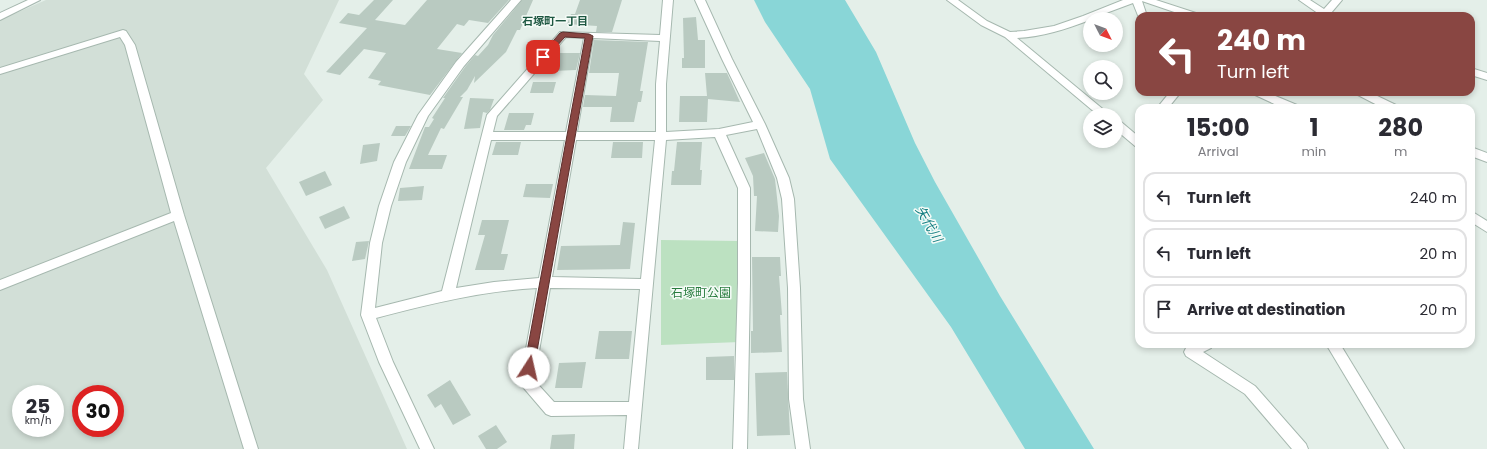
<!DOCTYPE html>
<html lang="en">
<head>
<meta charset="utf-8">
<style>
  body { margin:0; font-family:Poppins,"Noto Sans JP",sans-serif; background:#f2f2f3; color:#2b2b33; height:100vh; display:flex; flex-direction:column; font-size:15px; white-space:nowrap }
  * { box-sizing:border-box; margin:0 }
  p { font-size:13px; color:#7c7c81 }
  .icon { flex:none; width:22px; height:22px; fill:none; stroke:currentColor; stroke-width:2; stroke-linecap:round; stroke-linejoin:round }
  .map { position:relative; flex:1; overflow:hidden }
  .details { position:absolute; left:1135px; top:104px; width:340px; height:244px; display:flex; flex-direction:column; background:#fff; border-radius:12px; box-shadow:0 2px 6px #0003 }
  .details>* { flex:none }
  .guide { position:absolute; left:1135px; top:12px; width:340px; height:84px; border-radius:12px; box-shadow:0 2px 6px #0003; background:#894642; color:#fff; overflow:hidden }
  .needle { width:26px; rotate:132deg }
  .controls { position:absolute; left:1083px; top:12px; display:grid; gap:8px }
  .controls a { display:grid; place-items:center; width:40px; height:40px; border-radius:50%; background:#fff; box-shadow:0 2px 6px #0003; font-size:20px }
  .speed { position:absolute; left:12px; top:385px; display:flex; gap:8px; font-size:20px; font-weight:700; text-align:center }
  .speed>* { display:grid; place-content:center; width:52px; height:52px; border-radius:50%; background:#fff; box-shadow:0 2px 6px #0003; line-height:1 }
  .speed small { font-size:10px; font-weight:400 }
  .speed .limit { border:6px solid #d22; background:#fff; color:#111 }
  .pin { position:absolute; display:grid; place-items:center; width:34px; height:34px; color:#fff; margin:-17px; border-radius:8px; box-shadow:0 2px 6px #0006 }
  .me { position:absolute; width:44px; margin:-22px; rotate:10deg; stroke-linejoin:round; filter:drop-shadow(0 0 3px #0008) }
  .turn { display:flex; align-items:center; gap:14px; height:84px; padding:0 16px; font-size:18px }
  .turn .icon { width:52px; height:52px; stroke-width:2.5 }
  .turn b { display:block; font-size:28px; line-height:34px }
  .eta { display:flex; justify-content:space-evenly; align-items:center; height:68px; text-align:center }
  .eta b { font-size:24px; font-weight:700; line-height:28px }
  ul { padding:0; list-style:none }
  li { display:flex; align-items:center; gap:12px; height:50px; margin:0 8px 6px; padding:0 8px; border:2px solid #e1e1e2; border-radius:12px }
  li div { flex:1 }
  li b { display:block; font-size:15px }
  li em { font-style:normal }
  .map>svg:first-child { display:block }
  .built { fill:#d2dfd7; fill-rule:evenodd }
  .green { fill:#bce1c1 }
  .water { fill:#89d6d7 }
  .building { fill:#b9cac1 }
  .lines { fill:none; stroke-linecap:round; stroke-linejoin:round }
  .minor-casing { stroke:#a6b8af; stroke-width:2 }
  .minor { fill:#fff; fill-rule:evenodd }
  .route { fill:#894642; stroke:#592e2b }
  .labels { text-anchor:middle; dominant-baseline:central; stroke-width:3; stroke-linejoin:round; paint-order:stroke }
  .far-neighbourhood-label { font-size:11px; font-weight:bold; fill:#1c5640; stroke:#f5fbf7 }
  .park-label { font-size:12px; fill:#287c3e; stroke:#f5fbf7 }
  .water-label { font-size:13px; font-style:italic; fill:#168083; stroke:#f5fbf7 }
</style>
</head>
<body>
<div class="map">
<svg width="1487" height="449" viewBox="0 0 1487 449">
  <rect width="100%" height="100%" fill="#e4efe9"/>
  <!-- built -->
  <path class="built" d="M46,0H339L304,74L323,100L266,168L327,270L407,449H0V20ZM21,394H55V428H21ZM81,394H115V428H81Z"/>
  <!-- green -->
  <path class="green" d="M661,240L740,241V342L661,345Z"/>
  <!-- water -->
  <path class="water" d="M754,0H845L876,52L915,143L935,182L1000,296L1094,449H1025L951,327L830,159L810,89L765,22Z"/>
  <!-- building -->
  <g class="building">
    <path d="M374,0H393L375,20L405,25L427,0H509L488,23L469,20L464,26L457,24L437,49L462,53L430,95L378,85L381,81L368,78L386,53L364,49L340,75L326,72L367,28L339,23L348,13L359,15Z"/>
    <path d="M522,0H533L520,30H517L506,52L474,83L475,76L467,90L460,97H463L444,129L441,128L428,155H447L442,169H409L425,127H429L434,119L432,118L445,98H443L465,67L475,55L478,56L488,45L493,35Z"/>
    <path d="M580,0H622L612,32H596L597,26L567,24L571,14H575Z"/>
    <path d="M696,17L698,40H705V68H682V58H684L683,18Z"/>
    <path d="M594,40L648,42L640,91H643L641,102H638L634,122H610L612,107H583L585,95L616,96L619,73H589Z"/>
    <path d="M557,53H580L576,70L553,71Z"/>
    <path d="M705,73H727L740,102L708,99L707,122H679L680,96H707Z"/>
    <path d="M533,82H556L553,93H530Z"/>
    <path d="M470,98L494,99L490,110L487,113L483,112L480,128L464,129Z"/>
    <path d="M509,113H534L531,125H526L524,130H504Z"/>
    <path d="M396,126H411L405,136H391Z"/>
    <path d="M496,142H521L518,155H492Z"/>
    <path d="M613,142H643L642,158H611Z"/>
    <path d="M677,142H702L700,170H702L701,185H671L672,171H674Z"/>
    <path d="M380,143L377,161L360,164L363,145Z"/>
    <path d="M764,153L775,179L779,216L778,232L755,231L757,196H754L753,176L745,158Z"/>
    <path d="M325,171L332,185L306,196L299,182Z"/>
    <path d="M526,184H553L550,198L523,197Z"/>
    <path d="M424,186L422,200L398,201L400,188Z"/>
    <path d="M344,206L350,218L325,229L319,217Z"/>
    <path d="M482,220H509L501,254H508L504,270H475L485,235H478Z"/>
    <path d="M623,222L635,223L630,269L557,270L561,246L620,245Z"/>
    <path d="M369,241L365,259L352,261L356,242Z"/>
    <path d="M752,257H780L781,276H779L782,315H780L782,352L751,353V331H753Z"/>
    <path d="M599,331H632L629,359H595Z"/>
    <path d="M734,356V380H706V357Z"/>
    <path d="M586,362L582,388H555L559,363Z"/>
    <path d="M787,372L790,435L757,436L755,373Z"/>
    <path d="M450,380L471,415L453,425L441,404L435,408L427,395Z"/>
    <path d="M496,425L507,442L497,449H486L478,436Z"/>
    <path d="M575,434L574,449H550L552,435Z"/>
  </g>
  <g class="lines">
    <!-- minor casing -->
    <g class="minor-casing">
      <g id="minor">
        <path d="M28,0H40L0,20V13Z"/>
        <path d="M511,0H521L464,66L428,116L406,162L391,206L382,243L375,308L442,291L487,115L560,32L660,35L663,0H673L666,84V132L719,129L753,122L722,59L695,0H705L732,59L765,124L789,178L794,199L800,288L803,399L810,449H796L789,399L788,288L782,199L777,178L757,129L726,135L750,188V283L747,449H733L738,283V188L715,137L666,140L638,449H624L627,415L551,416L546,414L522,386L520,382L537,288C482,291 429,304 376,318L393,362L434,449H420L379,362L361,315L370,243L379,206L394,162L418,115L456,62ZM566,37L584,38L566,132H493L497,116ZM593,38L660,41L656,84V132H577ZM491,140H565L539,278L494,282L456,288ZM576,140H655L641,279L552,277ZM550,288L640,289L629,402H554L534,380Z"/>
        <path d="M947,0H958L987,21L1010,32L1024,31L1054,26L1083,16L1123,0H1156L1199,14L1201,16H1186L1142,1L1147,16H1139V18L1133,3L1090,19V20C1066,29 1042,37 1017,38L1110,115H1098L1005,37L981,25Z"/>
        <path d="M1299,0H1310L1324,9L1332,0H1342L1331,13L1334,16H1318L1319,14Z"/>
        <path d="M123,30L126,31L135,45L184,215L258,449H244L174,221L0,290V280L171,213L125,45L120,37L0,74V68Z"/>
        <path d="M1471,68L1487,73V80L1471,75Z"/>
        <path d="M1170,92H1181L1168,108H1157Z"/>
        <path d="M1252,92H1266L1297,105L1298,108H1283L1253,94Z"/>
        <path d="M1355,92H1369L1396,105L1397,108H1383L1356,94Z"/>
        <path d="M1116,120L1120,121L1139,137V147L1135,146L1116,130Z"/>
        <path d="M1471,147L1487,153V162L1471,156Z"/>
        <path d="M1471,211L1487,221V232L1471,222Z"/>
        <path d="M1193,344H1213L1211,348L1203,352L1255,386L1306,444L1308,449H1292L1245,394L1186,356L1184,352L1186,348Z"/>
        <path d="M1326,344H1340L1404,449H1389Z"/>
      </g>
    </g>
    <!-- minor -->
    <use href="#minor" class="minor"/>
  </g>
  <!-- route -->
  <path class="route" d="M563,32L589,34L593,36L534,368L533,371L529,373L526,371L524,368L585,38L565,37L545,59H540V56L560,33Z"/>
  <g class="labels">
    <!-- far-neighbourhood labels -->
    <g class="far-neighbourhood-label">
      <text x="555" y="21">石塚町一丁目</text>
    </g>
    <!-- park labels -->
    <g class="park-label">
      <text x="701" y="292">石塚町公園</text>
    </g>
    <!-- water labels -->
    <g class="water-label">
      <text transform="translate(929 224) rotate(60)">矢代川</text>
    </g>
  </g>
</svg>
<div class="controls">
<a><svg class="needle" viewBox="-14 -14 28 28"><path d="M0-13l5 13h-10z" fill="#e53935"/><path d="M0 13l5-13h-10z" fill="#7c7c81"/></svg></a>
<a><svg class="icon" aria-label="search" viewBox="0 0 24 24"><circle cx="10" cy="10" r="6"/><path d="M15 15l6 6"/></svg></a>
<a><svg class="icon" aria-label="layers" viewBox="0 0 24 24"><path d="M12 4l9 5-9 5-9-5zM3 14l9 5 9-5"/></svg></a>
</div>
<div class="speed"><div>25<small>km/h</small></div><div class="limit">30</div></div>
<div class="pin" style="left:543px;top:57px;background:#d93025"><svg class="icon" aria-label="arrive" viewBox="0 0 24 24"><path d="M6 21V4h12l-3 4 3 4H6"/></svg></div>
<svg class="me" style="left:529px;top:368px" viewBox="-20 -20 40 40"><circle r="19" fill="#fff"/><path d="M0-13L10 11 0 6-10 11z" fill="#894642"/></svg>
<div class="guide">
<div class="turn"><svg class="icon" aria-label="left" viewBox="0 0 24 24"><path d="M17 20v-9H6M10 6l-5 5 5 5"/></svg><div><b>240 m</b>Turn left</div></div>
</div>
<section class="details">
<div class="eta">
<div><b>15:00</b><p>Arrival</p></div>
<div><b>1</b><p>min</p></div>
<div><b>280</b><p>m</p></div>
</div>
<ul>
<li><svg class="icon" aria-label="left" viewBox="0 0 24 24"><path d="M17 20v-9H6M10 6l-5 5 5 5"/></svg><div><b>Turn left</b></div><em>240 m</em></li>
<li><svg class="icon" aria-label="left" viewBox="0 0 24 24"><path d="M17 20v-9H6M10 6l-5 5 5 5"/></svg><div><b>Turn left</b></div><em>20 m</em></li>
<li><svg class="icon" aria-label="arrive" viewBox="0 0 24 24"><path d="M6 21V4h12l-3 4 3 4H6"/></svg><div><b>Arrive at destination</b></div><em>20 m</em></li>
</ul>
</section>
</div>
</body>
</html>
